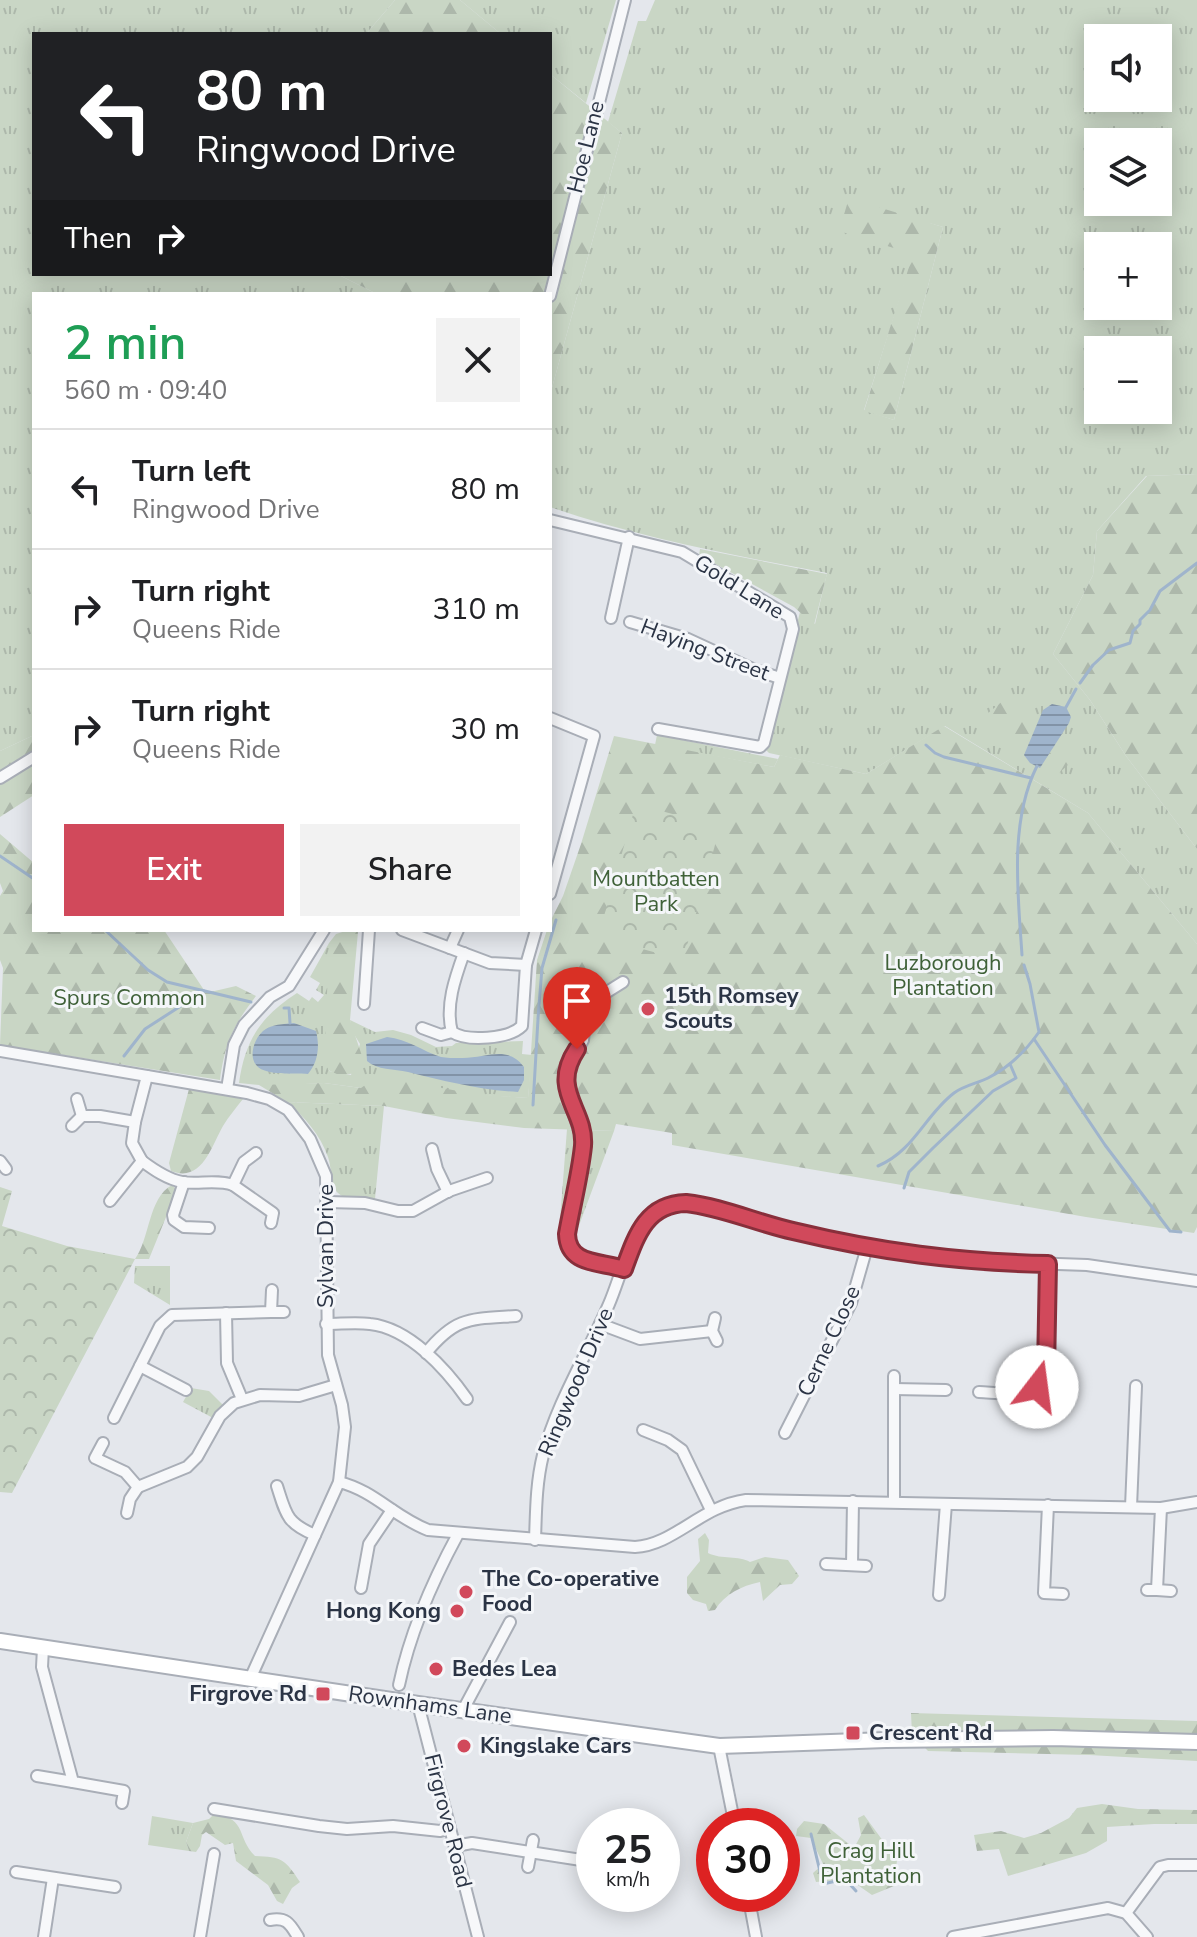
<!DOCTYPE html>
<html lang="en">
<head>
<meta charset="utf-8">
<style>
  body { margin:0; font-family:"Nunito Sans",sans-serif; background:#f2f2f2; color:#202124; height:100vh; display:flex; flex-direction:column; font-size:30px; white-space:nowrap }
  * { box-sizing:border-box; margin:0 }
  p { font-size:26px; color:#757577 }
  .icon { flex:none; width:44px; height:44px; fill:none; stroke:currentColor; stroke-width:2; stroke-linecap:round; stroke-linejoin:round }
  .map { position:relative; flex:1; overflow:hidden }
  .side { position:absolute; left:32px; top:292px; width:520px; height:640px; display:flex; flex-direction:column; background:#fff; border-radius:0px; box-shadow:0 4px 20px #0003 }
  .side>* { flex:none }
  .top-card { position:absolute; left:32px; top:32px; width:520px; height:244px; border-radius:0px; box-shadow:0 4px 20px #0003; background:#202124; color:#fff; overflow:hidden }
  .fabs { position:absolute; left:1084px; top:24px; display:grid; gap:16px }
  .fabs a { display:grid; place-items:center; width:88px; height:88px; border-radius:0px; background:#fff; box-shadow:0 4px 20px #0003; font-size:40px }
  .speed { position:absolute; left:576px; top:1808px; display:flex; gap:16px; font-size:40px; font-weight:700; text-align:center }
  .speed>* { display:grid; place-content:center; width:104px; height:104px; border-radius:50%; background:#fff; box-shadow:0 4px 20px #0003; line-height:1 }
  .speed small { font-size:20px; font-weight:400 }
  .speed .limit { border:12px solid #d22; background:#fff; color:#111 }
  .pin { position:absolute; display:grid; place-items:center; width:68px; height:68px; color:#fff; margin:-82px -34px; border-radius:50% 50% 50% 0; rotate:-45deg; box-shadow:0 0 8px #0007 }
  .pin .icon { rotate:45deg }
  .me { position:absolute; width:88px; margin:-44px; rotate:15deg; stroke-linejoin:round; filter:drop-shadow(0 0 6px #0008) }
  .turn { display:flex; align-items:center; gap:28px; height:168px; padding:0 32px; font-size:36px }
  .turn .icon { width:104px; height:104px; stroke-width:2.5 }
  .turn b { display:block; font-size:56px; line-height:68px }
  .then { display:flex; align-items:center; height:76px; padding:0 32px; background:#0003; gap:16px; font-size:30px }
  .round { display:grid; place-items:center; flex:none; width:84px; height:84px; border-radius:0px; background:#f2f2f2 }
  .head { display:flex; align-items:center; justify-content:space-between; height:136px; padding:0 32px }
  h1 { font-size:48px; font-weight:600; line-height:60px; color:#1e9e55 }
  .action { display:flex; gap:16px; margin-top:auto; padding:16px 32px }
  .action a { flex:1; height:92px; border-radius:0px; background:#d1495b; color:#fff; font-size:32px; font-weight:600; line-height:92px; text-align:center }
  .action a+a { background:#f2f2f2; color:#202124 }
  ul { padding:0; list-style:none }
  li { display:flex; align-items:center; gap:24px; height:120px; padding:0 32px; border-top:2px solid #e0e0e0 }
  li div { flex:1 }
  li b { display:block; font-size:30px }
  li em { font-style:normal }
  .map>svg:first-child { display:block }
  .grass { fill:url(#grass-tufts); fill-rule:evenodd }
  .forest { fill:url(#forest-firs) }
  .park { fill:url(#park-crowns) }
  .water { fill:url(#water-rules) }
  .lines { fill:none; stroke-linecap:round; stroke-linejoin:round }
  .stream { stroke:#9fb4cc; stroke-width:3 }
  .street-casing { stroke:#a9aeb7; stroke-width:14 }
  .secondary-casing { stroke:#a9aeb7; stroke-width:18 }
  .street { stroke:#f7f8fa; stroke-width:10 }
  .secondary { stroke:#fff; stroke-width:14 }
  .route-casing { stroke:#882f3b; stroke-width:20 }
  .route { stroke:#d1495b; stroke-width:14 }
  .poi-dot { fill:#d1495b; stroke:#f4f6f9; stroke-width:3 }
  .labels { text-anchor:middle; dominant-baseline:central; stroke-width:6; stroke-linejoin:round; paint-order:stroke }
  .street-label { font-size:22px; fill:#2b3445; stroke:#f4f6f9 }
  .park-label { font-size:22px; fill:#3f6138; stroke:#f4f6f9 }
  .poi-label { font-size:22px; font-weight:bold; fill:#2b3445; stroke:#f4f6f9; text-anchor:start }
</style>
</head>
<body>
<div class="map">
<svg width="1197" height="1937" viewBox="0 0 1197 1937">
  <defs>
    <pattern id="grass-tufts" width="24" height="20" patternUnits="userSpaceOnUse" patternTransform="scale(2)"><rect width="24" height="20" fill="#c9d6c5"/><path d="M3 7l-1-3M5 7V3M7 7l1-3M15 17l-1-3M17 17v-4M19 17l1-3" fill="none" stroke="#adb8ab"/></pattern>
    <pattern id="forest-firs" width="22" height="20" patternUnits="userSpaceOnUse" patternTransform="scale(2)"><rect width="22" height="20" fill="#c9d6c5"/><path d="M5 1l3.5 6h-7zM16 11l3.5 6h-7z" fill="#adb8ab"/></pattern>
    <pattern id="park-crowns" width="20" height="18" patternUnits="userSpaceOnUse" patternTransform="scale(2)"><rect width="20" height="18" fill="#c9d6c5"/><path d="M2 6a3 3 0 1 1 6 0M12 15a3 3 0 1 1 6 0" fill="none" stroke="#adb8ab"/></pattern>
    <pattern id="water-rules" width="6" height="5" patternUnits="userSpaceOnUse" patternTransform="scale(2)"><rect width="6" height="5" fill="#9fb4cc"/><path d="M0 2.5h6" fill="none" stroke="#8293a7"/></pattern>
  </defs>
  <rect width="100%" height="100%" fill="#e4e7ec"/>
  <!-- grass -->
  <g class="grass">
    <path d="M0,0H395L366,34H34V274H337L377,294H34V735L0,751Z"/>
    <path d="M460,0H616L586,103L550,74V34H501Z"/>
    <path d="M655,0H1197V474L1146,476L1097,531L1093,575L1053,654L1090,700L1126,756L1197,849V944L1088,813L945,726L866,774L769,753L765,749L800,612L815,624L827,573C733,555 640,538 550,507V395L622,133L608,122L638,21H646ZM1098,38H1158V98H1098ZM1098,142H1158V202H1098ZM929,223L943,227L894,420L864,410L914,254ZM1098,246H1158V306H1098ZM1098,350H1158V410H1098Z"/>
    <path d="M657,735L778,759L774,767L655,745Z"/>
    <path d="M329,943V1071L351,1075L360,1044L352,1031L350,1020L375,1032L393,1030L411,1035L436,1047L452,1046L456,1043L523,1041L522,1054L532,1055L528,1098L361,1088L324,1083L269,1086L239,1083C245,1040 261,1016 297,993L309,1001L312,997L318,1002L324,995L316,990L320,983L310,977Z"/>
    <path d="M287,1102L384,1106L375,1199C364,1199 347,1202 338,1193C330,1185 332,1168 328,1157C320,1134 305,1118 287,1102Z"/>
    <path d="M567,1129L577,1130V1147L564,1230L559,1233Z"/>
    <path d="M585,1130L614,1131L574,1239C574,1200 591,1171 585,1130Z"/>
    <path d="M135,1266H170V1305L134,1283Z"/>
    <path d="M191,1388L209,1391L223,1405L213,1418L183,1402Z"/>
    <path d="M152,1816L193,1823L186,1842L189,1851L148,1845Z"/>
  </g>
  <!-- forest -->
  <g class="forest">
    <path d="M395,0H460L501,34H366Z"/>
    <path d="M550,74L622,133L550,395V294H377L337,274H550Z"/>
    <path d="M849,198L943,227L894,420L864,411L913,254L839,231Z"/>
    <path d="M1197,474V849L1126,756L1090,700L1053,654L1093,575L1097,531L1147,476Z"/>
    <path d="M700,549L827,574L814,625L794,607L699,555Z"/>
    <path d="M1005,699L1070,763L1056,776L987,714Z"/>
    <path d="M944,726L1088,813L1197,944V1227L1194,1233L1086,1217L672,1145V1133L616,1124L614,1131L524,1128L446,1118L384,1106L287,1102L259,1085L324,1083L361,1088L378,1076L474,1094L528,1098L537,960L547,930H550V922L563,896L581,844L614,736L774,767L780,755L866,774Z"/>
    <path d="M34,735V795L0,817V751Z"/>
    <path d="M0,834L34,863V930H164L206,993L236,986L256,996C233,1026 225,1043 220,1080L0,1045L3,968L0,960V896L3,891L0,883Z"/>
    <path d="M349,930L358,932L350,1020L363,1059L360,1073L339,1075L328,1070L325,1046L329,943L336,934Z"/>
    <path d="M189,1089L243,1099C236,1108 229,1116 223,1126C211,1147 202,1183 171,1171L169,1163Z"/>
    <path d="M172,1185L177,1190L149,1259H135C150,1239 148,1198 172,1185Z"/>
    <path d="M705,1533L709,1540L708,1553C722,1560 739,1555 750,1562L765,1557L788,1560L799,1576L792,1584L780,1585L763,1601L760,1582C741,1586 725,1594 715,1610L708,1611L706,1604L693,1600L687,1593V1577L700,1561L698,1539Z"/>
    <path d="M911,1713L1197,1721V1761L1089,1755L928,1751L912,1734Z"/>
    <path d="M1102,1804L1138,1809L1197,1810V1824H1154L1107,1827V1841L1086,1853L1008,1876L999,1849L977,1851L974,1835L1001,1831L1024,1838L1041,1833L1069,1818L1077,1808Z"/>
    <path d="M215,1813C248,1820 236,1837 255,1856C282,1857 285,1859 300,1882L292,1888L283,1904L277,1901L268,1885L236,1861L233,1843L225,1845L206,1832L202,1835L200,1846L196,1852L189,1851L186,1842L193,1823L209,1819Z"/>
    <path d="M864,1815L897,1860L894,1886L872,1895L849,1879L816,1882L813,1873L823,1864L811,1838L796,1836L797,1829L804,1821L824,1824L854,1848L861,1835L858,1818Z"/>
  </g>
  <!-- park -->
  <g class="park">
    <path d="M636,804L720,827L683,960L598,937Z"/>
    <path d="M0,1187L12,1191L2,1226L67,1246L135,1259L12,1493L0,1492Z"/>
  </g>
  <!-- water -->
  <g class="water">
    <path d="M1052,704L1066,707L1071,717L1069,723L1040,768L1030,763L1024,755L1043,710Z"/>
    <path d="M294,1023L316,1031C320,1047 318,1062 308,1074C295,1073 266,1076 257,1066C248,1057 254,1039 263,1031C271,1024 284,1024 294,1023Z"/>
    <path d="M387,1037C408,1039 422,1051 441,1057C446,1058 454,1058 460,1058C486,1059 507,1044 524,1067V1080L518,1092C479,1090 445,1081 408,1072C394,1069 377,1070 367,1061L366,1044Z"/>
  </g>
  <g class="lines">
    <!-- stream -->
    <g class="stream">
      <path d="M1080,683L1093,665L1109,650L1130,643L1133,631L1140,624V620L1150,610L1160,591L1197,563"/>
      <path d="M1065,709L1076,689"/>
      <path d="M926,745L935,753L944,757L1031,778"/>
      <path d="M0,856L34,879"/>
      <path d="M105,930L148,970L167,982L251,1002"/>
      <path d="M1022,955C1018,894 1009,822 1037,766"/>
      <path d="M284,1008H289L290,1023"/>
      <path d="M538,1018L542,968L556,920"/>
      <path d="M1034,1039L1105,1145L1170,1231L1181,1232"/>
      <path d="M124,1056L145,1029L204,991"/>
      <path d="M533,1105L538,1019"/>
      <path d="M878,1166C914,1151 925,1115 954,1093C963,1086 978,1083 988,1078C1010,1067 1025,1052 1039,1032L1030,984L1024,965"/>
      <path d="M904,1188L909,1172L933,1148L993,1091L1016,1078L1010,1064"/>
      <path d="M811,1834L823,1884L845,1879L856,1891"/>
    </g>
    <!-- street casing -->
    <g class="street-casing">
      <g id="street">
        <path d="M550,296L625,0"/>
        <path d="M550,520L682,552L790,617L793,629L764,743L760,747L658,729"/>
        <path d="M611,618L629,537"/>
        <path d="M630,622L688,639L755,670L780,678"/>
        <path d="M550,718L594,736L550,894"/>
        <path d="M0,778L34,757"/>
        <path d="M402,930L490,963L526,965"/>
        <path d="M450,948L458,930"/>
        <path d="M464,953C455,978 445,1006 452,1032C467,1042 509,1039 522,1026L526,965L536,930"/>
        <path d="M623,982L591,1002L587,1009L583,1040L568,1067L569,1100L583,1142L567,1242C575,1266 603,1262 624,1269"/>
        <path d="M364,1004L369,930"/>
        <path d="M422,1028L441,1035L452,1032"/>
        <path d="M0,1051L247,1093L269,1099L288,1110L310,1139L326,1176L328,1355L342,1405L345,1427L339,1482L250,1679"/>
        <path d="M227,1089L234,1045L244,1025L270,997L289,986L324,930"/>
        <path d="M77,1099L82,1116"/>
        <path d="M72,1126L82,1116H100L135,1122L147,1076"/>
        <path d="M432,1149L437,1169L448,1192"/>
        <path d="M0,1161L6,1169"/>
        <path d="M142,1161C154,1170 167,1179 182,1182C198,1185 216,1179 233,1185L273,1213L271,1223"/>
        <path d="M184,1182L173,1215L174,1220L184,1227L209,1228"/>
        <path d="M233,1185L244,1162L256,1153"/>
        <path d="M110,1201L142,1161L132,1143L135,1122"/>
        <path d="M328,1202L365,1203L398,1211H413L449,1191L487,1178"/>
        <path d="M271,1312H284"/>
        <path d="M226,1313L227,1363L242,1399"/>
        <path d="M715,1318L712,1331L717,1341"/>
        <path d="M326,1324C341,1324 356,1322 370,1324C409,1328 446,1369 467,1399"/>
        <path d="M600,1324L640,1339L712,1331"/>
        <path d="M426,1353C456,1316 471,1319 516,1316"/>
        <path d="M140,1366L186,1390"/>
        <path d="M894,1376V1502"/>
        <path d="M894,1389L946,1390"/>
        <path d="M979,1392C1004,1393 1038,1401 1046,1370L1048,1264"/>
        <path d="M114,1418L160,1326L172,1315L271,1312L272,1290"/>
        <path d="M643,1430L668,1440L682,1450L711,1510"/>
        <path d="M785,1433L851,1303L867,1247"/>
        <path d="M103,1443L95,1458L125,1472L138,1487L187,1467L197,1457L220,1416L234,1403L260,1395L299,1396L336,1385"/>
        <path d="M339,1482C375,1491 394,1517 428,1530L635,1547C674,1545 701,1506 746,1500L1161,1508L1197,1502"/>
        <path d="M277,1486C286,1514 286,1523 315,1535"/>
        <path d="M1048,1505L1044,1593L1063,1594"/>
        <path d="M1131,1507L1136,1386"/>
        <path d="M127,1513L130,1499L138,1487"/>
        <path d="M535,1540C536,1512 536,1483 543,1455C557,1402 588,1353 609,1304C620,1279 630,1234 651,1216C666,1202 683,1201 702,1205L794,1232L908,1254L969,1261L1087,1265L1197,1281"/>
        <path d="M826,1564L866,1566"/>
        <path d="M852,1565L853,1501"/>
        <path d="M361,1588L369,1544L392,1510"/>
        <path d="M1147,1590H1157L1161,1508"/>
        <path d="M1157,1590L1171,1591"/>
        <path d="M939,1595L946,1504"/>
        <path d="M43,1648L42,1667L73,1782L124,1791L122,1803"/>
        <path d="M399,1685C410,1632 432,1582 458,1534"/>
        <path d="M418,1704L478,1937"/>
        <path d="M463,1710L510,1622"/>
        <path d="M719,1746L735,1826"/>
        <path d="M37,1776L73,1782"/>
        <path d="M214,1809L319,1826L347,1829L393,1826L440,1831L450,1828"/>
        <path d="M455,1846L472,1843L594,1862"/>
        <path d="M528,1867L533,1840"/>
        <path d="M16,1872L115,1887"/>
        <path d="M748,1894L756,1937"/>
        <path d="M1126,1913L1160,1867L1168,1865H1197"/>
        <path d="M270,1920C287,1917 290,1924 298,1937"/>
        <path d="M44,1937L53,1878"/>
        <path d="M200,1937L214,1854"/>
        <path d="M953,1937L1108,1908L1126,1913L1147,1937"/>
      </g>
    </g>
    <!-- secondary casing -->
    <g class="secondary-casing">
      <path id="secondary" d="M0,1641L418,1704L719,1746L886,1740L1053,1738L1197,1742"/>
    </g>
    <!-- street -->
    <use href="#street" class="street"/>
    <!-- secondary -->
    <use href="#secondary" class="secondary"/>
  </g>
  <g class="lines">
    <!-- route casing -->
    <g class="route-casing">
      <path id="route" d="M577,1049C549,1091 586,1109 583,1146C580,1175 572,1205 567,1234C568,1266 601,1261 624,1269C636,1236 646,1204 686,1203C722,1207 757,1223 793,1231C880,1252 958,1262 1048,1264L1046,1370L1037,1387"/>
    </g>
    <!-- route -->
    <use href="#route" class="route"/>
  </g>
  <!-- markers -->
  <g class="poi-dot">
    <circle cx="648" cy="1009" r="8"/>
    <circle cx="466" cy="1592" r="8"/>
    <circle cx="457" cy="1611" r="8"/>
    <circle cx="436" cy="1669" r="8"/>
    <rect x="315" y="1686" width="16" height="16" rx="4"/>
    <rect x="845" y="1725" width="16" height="16" rx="4"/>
    <circle cx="464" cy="1746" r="8"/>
  </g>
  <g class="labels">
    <!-- street labels -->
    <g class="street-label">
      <text transform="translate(586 147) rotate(-76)">Hoe Lane</text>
      <text transform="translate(739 587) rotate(32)">Gold Lane</text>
      <text transform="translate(705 650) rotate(21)">Haying Street</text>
      <text transform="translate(326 1246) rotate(-90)">Sylvan Drive</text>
      <text transform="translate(829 1341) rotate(-65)">Cerne Close</text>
      <text transform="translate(576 1382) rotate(-67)">Ringwood Drive</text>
      <text transform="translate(430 1705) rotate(8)">Rownhams Lane</text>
      <text transform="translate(448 1821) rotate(76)">Firgrove Road</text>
    </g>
    <!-- park labels -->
    <g class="park-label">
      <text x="656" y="879">Mountbatten<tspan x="656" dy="25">Park</tspan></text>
      <text x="943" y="963">Luzborough<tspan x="943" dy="25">Plantation</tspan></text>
      <text x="129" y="998">Spurs Common</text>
      <text x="871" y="1851">Crag Hill<tspan x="871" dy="25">Plantation</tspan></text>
    </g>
    <!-- poi labels -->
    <g class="poi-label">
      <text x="664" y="996">15th Romsey<tspan x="664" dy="25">Scouts</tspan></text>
      <text x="482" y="1579">The Co-operative<tspan x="482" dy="25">Food</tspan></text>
      <text x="441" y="1611" text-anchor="end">Hong Kong</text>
      <text x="452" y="1669">Bedes Lea</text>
      <text x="307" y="1694" text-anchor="end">Firgrove Rd</text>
      <text x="869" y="1733">Crescent Rd</text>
      <text x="480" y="1746">Kingslake Cars</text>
    </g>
  </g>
</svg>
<div class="fabs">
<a><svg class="icon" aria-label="sound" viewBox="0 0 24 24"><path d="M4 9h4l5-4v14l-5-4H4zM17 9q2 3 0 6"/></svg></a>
<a><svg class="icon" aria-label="layers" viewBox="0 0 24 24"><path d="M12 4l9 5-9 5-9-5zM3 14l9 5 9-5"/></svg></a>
<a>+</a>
<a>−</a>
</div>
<div class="speed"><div>25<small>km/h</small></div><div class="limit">30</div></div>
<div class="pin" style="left:577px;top:1049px;background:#d93025"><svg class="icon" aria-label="arrive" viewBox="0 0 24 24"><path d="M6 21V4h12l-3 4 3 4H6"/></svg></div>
<svg class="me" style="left:1037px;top:1387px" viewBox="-20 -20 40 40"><circle r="19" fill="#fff"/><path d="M0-13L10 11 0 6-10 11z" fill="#d1495b"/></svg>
<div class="top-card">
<div class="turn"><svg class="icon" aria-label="left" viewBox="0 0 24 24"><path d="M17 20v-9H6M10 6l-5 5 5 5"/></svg><div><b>80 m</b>Ringwood Drive</div></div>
<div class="then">Then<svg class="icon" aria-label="right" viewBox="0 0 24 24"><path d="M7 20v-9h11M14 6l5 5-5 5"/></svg></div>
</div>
<section class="side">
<div class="head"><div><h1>2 min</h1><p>560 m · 09:40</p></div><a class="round"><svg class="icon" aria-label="close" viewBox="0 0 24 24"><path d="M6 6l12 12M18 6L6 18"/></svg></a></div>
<ul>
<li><svg class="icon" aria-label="left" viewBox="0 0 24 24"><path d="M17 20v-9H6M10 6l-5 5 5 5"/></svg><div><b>Turn left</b><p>Ringwood Drive</p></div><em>80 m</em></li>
<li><svg class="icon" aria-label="right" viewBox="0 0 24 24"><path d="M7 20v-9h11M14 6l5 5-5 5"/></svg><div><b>Turn right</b><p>Queens Ride</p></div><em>310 m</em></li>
<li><svg class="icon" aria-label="right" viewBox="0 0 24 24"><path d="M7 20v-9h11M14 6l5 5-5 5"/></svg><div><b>Turn right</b><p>Queens Ride</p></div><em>30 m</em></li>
</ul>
<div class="action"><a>Exit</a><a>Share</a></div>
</section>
</div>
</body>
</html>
